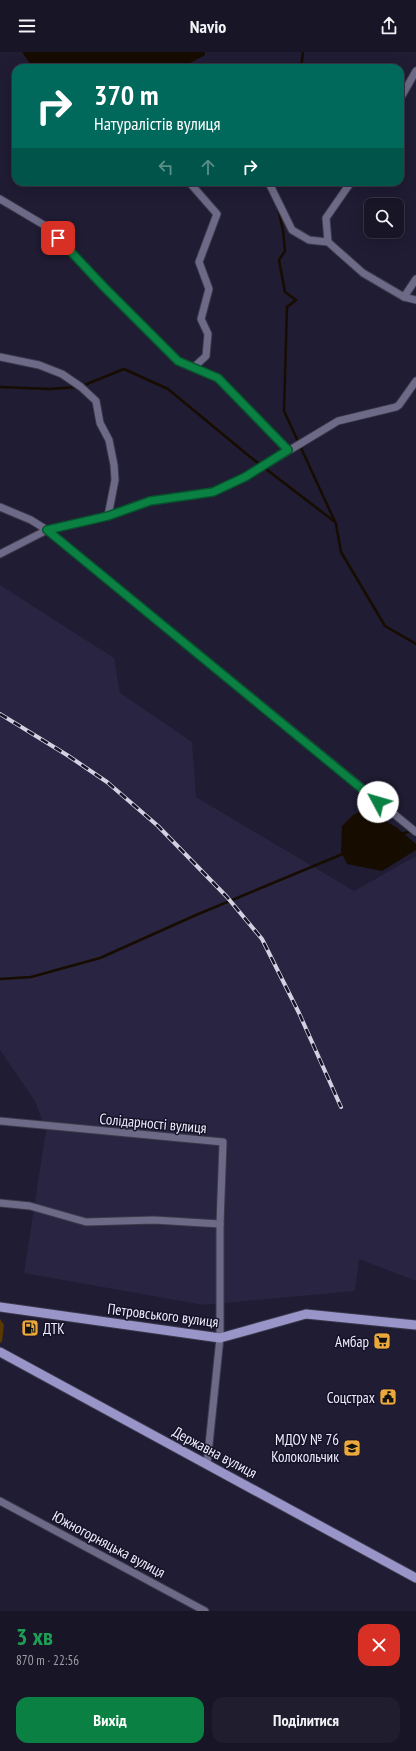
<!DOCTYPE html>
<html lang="uk">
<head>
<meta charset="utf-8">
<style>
  body { margin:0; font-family:"PT Sans Narrow",sans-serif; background:#201e2e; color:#f1f3f6; height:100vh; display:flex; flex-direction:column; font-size:15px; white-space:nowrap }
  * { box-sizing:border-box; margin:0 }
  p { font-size:13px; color:#9e9fa7 }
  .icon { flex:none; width:22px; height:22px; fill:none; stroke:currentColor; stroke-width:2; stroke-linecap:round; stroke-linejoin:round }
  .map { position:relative; height:1559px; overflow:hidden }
  .panel { display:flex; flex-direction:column; background:#171526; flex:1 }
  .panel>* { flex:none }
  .banner { position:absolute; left:12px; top:12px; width:392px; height:122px; border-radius:12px; box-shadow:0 4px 16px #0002,0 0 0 1px #363443; background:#00695c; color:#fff; overflow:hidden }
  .fabs { position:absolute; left:364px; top:146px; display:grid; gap:8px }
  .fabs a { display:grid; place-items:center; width:40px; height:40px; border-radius:8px; background:#171526; box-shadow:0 4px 16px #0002,0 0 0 1px #363443; font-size:20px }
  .pin { position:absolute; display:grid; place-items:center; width:34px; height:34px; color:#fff; margin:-17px; border-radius:8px; box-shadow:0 2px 6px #0006 }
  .me { position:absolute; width:44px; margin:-22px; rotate:309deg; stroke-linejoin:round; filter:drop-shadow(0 0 3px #0008) }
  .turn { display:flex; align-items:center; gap:14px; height:84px; padding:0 16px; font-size:18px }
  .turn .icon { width:52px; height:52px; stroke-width:2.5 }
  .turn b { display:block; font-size:28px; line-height:34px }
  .lanes { display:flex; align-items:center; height:38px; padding:0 16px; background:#0003; justify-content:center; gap:20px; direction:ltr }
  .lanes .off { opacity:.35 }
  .round { display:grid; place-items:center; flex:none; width:42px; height:42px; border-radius:12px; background:#201e2e }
  .headline { display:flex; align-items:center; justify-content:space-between; height:68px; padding:0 16px }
  h1 { font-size:24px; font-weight:700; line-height:30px; color:#1e9e55 }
  .button { display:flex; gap:8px; margin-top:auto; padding:8px 16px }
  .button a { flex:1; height:46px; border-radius:12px; background:#0b8043; color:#fff; font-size:16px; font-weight:700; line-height:46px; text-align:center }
  .button a+a { background:#201e2e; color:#f1f3f6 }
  header { display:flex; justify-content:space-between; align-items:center; height:52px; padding:0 16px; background:#171526; font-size:18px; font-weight:700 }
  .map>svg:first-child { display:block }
  .built { fill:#282441 }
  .green { fill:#593900 }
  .water { fill:#170c00 }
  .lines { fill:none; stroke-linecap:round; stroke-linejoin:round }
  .stream { stroke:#170c00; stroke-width:2.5 }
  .minor-casing { stroke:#3b394c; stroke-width:9 }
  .major-casing { stroke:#3b394c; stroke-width:11 }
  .minor { stroke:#6c6a86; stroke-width:7 }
  .major { stroke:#9a95c9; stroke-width:9 }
  .rail-casing { stroke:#d2d1e2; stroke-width:4 }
  .rail { stroke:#161329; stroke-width:2.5; stroke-dasharray:8; stroke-linecap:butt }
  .route-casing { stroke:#07532c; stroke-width:10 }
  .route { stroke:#0b8043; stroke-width:7 }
  .labels { text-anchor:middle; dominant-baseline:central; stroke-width:3; stroke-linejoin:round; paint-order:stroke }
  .street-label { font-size:15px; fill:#eeedfd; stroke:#161329 }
  .poi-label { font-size:15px; fill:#eeedfd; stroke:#161329; text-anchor:end }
</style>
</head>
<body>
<header><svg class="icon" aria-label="menu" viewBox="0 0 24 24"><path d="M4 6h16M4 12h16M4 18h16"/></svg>Navio<svg class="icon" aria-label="share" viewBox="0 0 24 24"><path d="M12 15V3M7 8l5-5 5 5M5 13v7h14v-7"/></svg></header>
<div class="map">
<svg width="416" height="1559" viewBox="0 0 416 1559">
  <rect width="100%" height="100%" fill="#1f1c33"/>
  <!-- built -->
  <path class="built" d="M0,533L114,606L120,641L192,690L196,745L354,839L416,804V1229L359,1207L355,1239L203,1253L24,1221L46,1078L35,1049L0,998Z"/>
  <!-- green -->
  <path class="green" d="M0,1267L4,1273L2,1290L0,1291Z"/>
  <!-- water -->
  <g class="water">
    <path d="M22,0H205V3L190,11L188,16H33Z"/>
    <path d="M365,757L396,775L416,792V798L382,819L347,812L341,800L342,774L353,763Z"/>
  </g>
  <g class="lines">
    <!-- stream -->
    <g class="stream">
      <path d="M301,16L303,0"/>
      <path d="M278,156L283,178L285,199L279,208L285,240L296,248L287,255L284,359L336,472L341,500L385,574L416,592"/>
      <path d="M82,334L124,317L168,337L249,404L335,470"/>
      <path d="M0,335L50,337L77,335"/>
      <path d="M401,782L412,779"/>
      <path d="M0,927L31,925L100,906L196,863L345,801"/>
    </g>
    <!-- minor casing -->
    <g class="minor-casing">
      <g id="minor">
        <path d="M400,47L416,19"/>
        <path d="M189,130L217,162L199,210L209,237L201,267L208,282L206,304L194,315"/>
        <path d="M269,131L292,178L309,188L328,190L363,221L404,245L416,248"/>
        <path d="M0,147L49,176L104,235L178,309L218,326L288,398"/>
        <path d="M328,190L326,166L351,130"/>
        <path d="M404,245L416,227"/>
        <path d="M0,305L39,313L62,322L81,335L96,349L100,371L109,388L114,413L115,428L108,464"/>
        <path d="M0,455L31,468L47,478L416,780"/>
        <path d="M0,502L47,478L108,464L150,449L213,440L245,425L338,369L396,355L399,353L416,329"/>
        <path d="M0,1069L223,1090L220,1172V1286L207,1412"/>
        <path d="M0,1151L30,1154L86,1170L154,1168L220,1172"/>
        <path d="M0,1449L205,1559"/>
      </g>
    </g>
    <!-- major casing -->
    <g class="major-casing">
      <g id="major">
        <path d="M0,1255L220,1286L306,1262L416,1273"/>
        <path d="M0,1300L416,1526"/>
      </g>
    </g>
    <!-- minor -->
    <use href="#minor" class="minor"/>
    <!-- major -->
    <use href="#major" class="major"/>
    <!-- rail casing -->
    <g class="rail-casing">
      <path id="rail" d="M0,662L67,703L107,730L158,774L227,845L262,887L299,961L341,1055"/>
    </g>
    <!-- rail -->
    <use href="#rail" class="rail"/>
  </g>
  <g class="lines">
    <!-- route casing -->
    <g class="route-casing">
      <path id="route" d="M58,186L104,235L178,309L218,326L288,398L245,425L213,440L150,449L108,464L47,478L378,750"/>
    </g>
    <!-- route -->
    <use href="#route" class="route"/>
  </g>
  <!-- icons -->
  <defs>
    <g id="fuel-square" transform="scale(0.9)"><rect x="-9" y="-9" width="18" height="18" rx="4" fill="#eca93b" stroke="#161329"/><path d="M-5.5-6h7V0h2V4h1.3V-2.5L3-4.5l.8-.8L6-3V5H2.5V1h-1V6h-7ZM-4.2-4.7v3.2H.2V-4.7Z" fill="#111"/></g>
    <g id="supermarket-square" transform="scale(0.9)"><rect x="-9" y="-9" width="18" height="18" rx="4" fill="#eca93b" stroke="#161329"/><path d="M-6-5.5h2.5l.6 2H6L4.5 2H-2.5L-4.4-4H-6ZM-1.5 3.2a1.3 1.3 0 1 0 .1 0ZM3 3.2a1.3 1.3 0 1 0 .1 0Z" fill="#111"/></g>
    <g id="civic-square" transform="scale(0.9)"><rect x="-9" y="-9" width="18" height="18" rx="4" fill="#eca93b" stroke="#161329"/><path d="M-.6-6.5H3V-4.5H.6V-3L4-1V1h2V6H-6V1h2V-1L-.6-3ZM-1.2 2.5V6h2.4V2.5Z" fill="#111"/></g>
    <g id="school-square" transform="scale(0.9)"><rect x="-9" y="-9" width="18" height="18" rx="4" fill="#eca93b" stroke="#161329"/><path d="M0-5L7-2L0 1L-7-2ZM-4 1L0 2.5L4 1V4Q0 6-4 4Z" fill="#111"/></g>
  </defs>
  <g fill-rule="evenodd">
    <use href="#fuel-square" x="30" y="1276"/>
    <use href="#supermarket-square" x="382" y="1289"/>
    <use href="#civic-square" x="388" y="1345"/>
    <use href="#school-square" x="352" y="1396"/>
  </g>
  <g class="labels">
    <!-- street labels -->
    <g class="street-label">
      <text transform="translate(153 1071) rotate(5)">Солідарності вулиця</text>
      <text transform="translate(163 1263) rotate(7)">Петровського вулиця</text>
      <text transform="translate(215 1400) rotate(28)">Державна вулиця</text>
      <text transform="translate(109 1492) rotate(28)">Южногорняцька вулиця</text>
    </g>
    <!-- poi labels -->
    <g class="poi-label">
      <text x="43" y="1276" text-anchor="start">ДТК</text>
      <text x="369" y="1289">Амбар</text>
      <text x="375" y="1345">Соцстрах</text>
      <text x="339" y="1387">МДОУ № 76<tspan x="339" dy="17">Колокольчик</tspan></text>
    </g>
  </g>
</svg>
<div class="fabs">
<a><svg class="icon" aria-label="search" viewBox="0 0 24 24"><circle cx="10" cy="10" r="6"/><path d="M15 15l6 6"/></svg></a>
</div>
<div class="pin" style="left:58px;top:186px;background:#d93025"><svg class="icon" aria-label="arrive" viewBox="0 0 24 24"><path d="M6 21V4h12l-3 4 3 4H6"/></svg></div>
<svg class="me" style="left:378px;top:750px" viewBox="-20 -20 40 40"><circle r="19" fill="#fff"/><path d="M0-13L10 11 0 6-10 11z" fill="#0b8043"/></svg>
<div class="banner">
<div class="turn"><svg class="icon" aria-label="right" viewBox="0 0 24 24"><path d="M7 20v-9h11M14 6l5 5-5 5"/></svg><div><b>370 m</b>Натуралістів вулиця</div></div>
<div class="lanes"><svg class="icon off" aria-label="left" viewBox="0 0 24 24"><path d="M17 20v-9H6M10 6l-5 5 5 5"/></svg><svg class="icon off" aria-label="ahead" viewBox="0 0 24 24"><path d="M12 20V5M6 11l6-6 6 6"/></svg><svg class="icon" aria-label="right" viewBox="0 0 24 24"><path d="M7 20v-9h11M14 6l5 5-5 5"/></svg></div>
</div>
</div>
<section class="panel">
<div class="headline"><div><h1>3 хв</h1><p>870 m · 22:56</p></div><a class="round" style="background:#d93025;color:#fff"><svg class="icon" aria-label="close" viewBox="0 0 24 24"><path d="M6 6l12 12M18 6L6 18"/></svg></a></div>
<div class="button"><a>Вихід</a><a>Поділитися</a></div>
</section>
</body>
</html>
